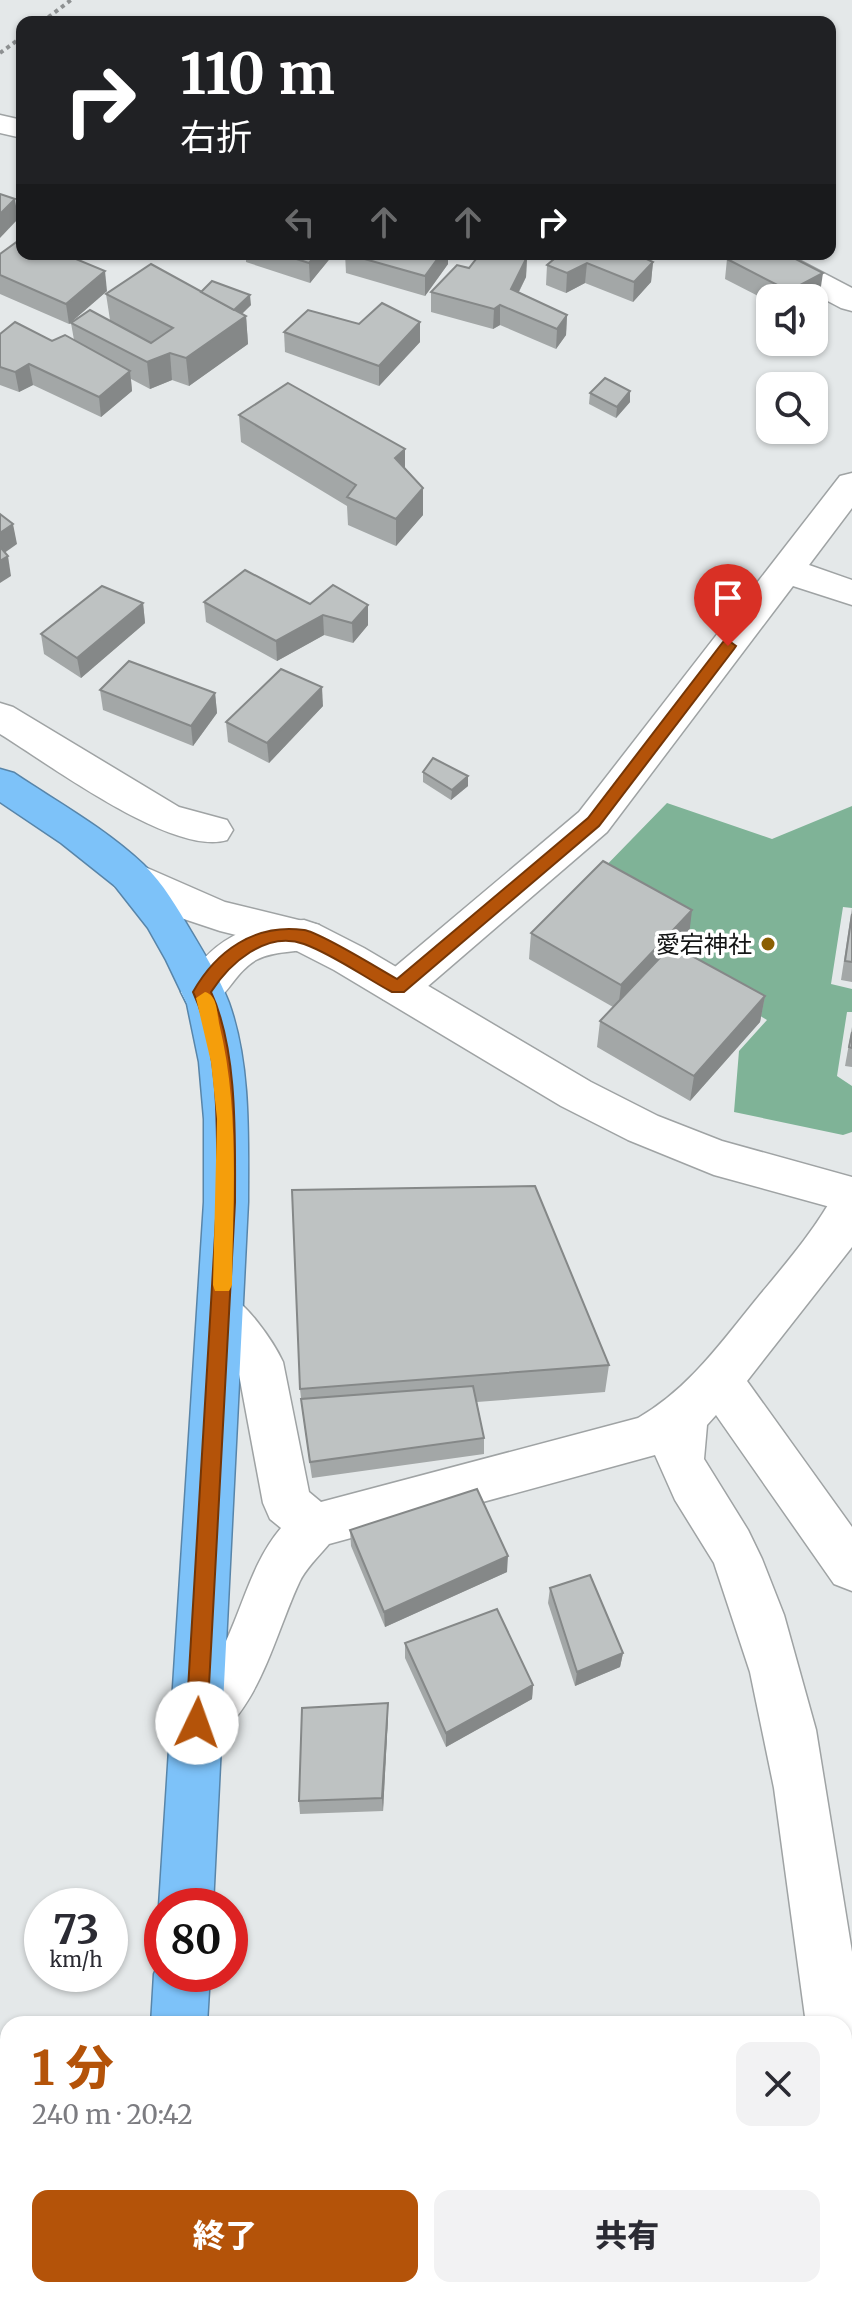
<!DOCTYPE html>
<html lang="ja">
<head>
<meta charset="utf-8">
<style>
  body { margin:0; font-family:Merriweather,"Noto Sans JP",serif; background:#f2f2f3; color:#2b2b33; height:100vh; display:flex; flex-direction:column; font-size:30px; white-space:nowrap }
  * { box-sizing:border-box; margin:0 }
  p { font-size:26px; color:#7c7c81 }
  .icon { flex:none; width:44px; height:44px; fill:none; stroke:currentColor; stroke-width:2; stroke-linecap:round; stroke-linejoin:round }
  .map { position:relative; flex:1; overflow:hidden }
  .details { position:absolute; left:0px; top:2016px; width:852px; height:282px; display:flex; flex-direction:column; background:#fff; border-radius:24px 24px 0 0; box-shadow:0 2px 6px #0004 }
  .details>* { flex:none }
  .top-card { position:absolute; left:16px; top:16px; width:820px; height:244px; border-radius:16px; box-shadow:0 2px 6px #0004; background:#202124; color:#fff; overflow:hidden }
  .fabs { position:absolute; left:756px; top:284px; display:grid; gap:16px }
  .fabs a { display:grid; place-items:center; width:72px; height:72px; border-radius:16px; background:#fff; box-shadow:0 2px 6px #0004; font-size:40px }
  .speed { position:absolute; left:24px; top:1888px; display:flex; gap:16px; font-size:40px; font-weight:700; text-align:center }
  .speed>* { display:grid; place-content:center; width:104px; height:104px; border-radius:50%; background:#fff; box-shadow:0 2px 6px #0004; line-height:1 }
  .speed small { font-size:20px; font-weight:400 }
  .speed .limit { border:12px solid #d22; background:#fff; color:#111 }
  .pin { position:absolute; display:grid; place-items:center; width:68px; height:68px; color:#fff; margin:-82px -34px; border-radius:50% 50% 50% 0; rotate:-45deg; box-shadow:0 0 8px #0007 }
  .pin .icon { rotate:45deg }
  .me { position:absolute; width:88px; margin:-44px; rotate:3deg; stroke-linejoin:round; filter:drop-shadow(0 0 6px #0008) }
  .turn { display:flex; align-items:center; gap:28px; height:168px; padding:0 32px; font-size:36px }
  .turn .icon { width:104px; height:104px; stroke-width:2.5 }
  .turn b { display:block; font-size:56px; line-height:68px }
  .lanes { display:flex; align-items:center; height:76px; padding:0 32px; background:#0003; justify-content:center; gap:40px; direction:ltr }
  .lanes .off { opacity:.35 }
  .round { display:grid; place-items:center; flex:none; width:84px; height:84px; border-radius:16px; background:#f2f2f3 }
  .head { display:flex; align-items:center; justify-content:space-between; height:136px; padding:0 32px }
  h1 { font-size:48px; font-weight:800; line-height:60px; color:#b45309 }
  .cta { display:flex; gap:16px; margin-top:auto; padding:16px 32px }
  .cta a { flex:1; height:92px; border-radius:16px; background:#b45309; color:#fff; font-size:32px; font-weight:800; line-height:92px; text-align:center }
  .cta a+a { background:#f2f2f3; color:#2b2b33 }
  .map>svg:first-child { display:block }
  .forest { fill:#7fb397 }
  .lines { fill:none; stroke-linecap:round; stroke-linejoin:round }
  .street-casing { stroke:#9fa3a4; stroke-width:3 }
  .secondary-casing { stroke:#9fa3a4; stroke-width:3 }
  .highway-casing { stroke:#5885a9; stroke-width:3 }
  .path { stroke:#8d9091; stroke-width:4; stroke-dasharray:4 4; stroke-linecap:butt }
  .street { fill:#fff; fill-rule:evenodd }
  .secondary { fill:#fff; fill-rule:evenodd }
  .highway { fill:#7dc2f9; fill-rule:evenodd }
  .wall { fill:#a3a7a7 }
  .shaded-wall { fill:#858888 }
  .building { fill:#bec2c2; stroke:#858888; stroke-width:2 }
  .route { fill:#b45309; stroke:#753606; stroke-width:2 }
  .slow { fill:#f59e0b }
  .poi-dot { fill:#8b5f02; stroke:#fff; stroke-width:3 }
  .labels { text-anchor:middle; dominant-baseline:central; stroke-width:7; stroke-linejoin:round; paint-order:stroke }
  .poi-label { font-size:24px; fill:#131415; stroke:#fff; text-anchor:end }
</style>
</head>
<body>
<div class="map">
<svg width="852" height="2297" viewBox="0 0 852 2297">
  <rect width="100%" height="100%" fill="#e4e8e9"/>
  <!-- forest -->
  <path class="forest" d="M667,803L772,839L852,806V908L843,907L831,984L852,989V1012H847L837,1076L852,1086V1132L843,1135L734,1112L739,1051L767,1020L676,965L699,935L596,876Z"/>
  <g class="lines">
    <!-- street casing -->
    <g class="street-casing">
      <g id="street">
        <path d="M0,115L22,120V138L0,133Z"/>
        <path d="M747,254H787L852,288V311L841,308L752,261Z"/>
        <path d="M852,473V508L809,565L852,580V605L793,586L607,832L413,999L398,1004L383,999L377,988L383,977L579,812L840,476Z"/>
        <path d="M0,703L13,707L179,807L227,820L233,830L227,840C173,857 49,764 0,734Z"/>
        <path d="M304,920L319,925L325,936L319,947C298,953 275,950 256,960C227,977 225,1015 187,1003L181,992C210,938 245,924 304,920Z"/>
        <path d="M852,1186V1247L747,1381L852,1527V1591L834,1584L716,1415L707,1425L704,1459L748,1530L762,1559L784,1615L816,1730L852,1952V2045L844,2048V2024H806L774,1788L750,1672L714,1563L675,1500L655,1455L329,1544C319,1556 305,1569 299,1583C274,1636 256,1724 197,1748L179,1741L171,1723C182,1697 204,1681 218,1657C242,1614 249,1566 281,1528L270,1519L263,1503L238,1369L205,1327L198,1313L205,1299C211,1297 218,1293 223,1294C244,1297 275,1344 283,1362L309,1492L321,1502L638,1418C689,1389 722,1341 759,1296C787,1262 815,1230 836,1191Z"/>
        <path d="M844,2070L852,2074V2186L844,2183Z"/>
      </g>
    </g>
    <!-- secondary casing -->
    <g class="secondary-casing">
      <path id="secondary" d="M129,860L225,902L319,925L364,948L591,1082L658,1116L722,1141L852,1177V1213L714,1175L628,1140L561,1106L334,970L293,949L220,931L169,914L115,886L109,875L115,864Z"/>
    </g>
    <!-- highway casing -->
    <g class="highway-casing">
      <g id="highway">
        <path d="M0,769L14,773C57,802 105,828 143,864C163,883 178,909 192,933C205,955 220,979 229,1003C251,1065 248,1137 248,1202L213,1906H162V1914L159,1906L204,1202V1119L199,1062L187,1004L166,960L148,928L115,886L61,843L0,802Z"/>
        <path d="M162,1955V1974H210L207,2024H151L154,1974Z"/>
        <path d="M120,2290H180L179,2297H119Z"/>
      </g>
    </g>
    <!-- path -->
    <g class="path">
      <path d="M42,22L71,0"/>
      <path d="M0,53L22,37"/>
    </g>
    <!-- street -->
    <use href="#street" class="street"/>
    <!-- secondary -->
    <use href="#secondary" class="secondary"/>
    <!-- highway -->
    <use href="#highway" class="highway"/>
  </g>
  <!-- wall -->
  <g class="wall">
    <path d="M0,254L107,291L69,324L0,294Z"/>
    <path d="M246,254H332V256L310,283L246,262Z"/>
    <path d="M345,254L448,264L425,296L346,273Z"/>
    <path d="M560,254L653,262L651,282L633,302L585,283L566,293L546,285L547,265Z"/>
    <path d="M527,257L526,277L519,292L567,315L566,335L556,349L500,325L493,329L431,312V292L469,268Z"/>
    <path d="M727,259L820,293L811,298H770V302L725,279Z"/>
    <path d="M201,292L251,305L242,314L246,316L248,344L189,386L172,380L150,389L131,379L132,391L101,417L33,385L19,392L0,385V334L52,341L74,340L71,323L110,320L106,294Z"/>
    <path d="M420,322V342L379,386L285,352L284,332L359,324Z"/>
    <path d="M590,393L630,402L616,418L589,404Z"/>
    <path d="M239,415L405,449V468L423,488V515L396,546L348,525L347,506L241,442Z"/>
    <path d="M204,602L368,605V625L353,643L324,635L277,661L206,622Z"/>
    <path d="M143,603L145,623L81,678L44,654L41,634Z"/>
    <path d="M100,690L215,693L217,713L193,746L103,710Z"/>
    <path d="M323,706L269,763L228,742L226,722Z"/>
    <path d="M423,772L468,786L451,800L423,782Z"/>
    <path d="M852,908V982L841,980Z"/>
    <path d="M531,933L689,936L677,948L765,996L760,1022L690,1101L597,1047L600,1021L613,1007L529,959Z"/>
    <path d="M852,1027V1067L845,1066Z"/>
    <path d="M609,1365L605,1392L477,1402L484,1438V1454L312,1478L303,1416L300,1389Z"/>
    <path d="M350,1530L507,1572L385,1627L351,1546Z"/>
    <path d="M550,1588L623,1653L620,1667L575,1686L548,1603Z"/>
    <path d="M405,1643L533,1685L532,1699L446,1747L405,1658Z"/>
    <path d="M388,1703V1717L383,1811L300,1814L299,1801Z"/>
  </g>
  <!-- shaded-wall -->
  <g class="shaded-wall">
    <path d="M15,199L18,219L0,238V214Z"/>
    <path d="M316,254H332V256L310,283L309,263Z"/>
    <path d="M441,254H448V264L425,296V276Z"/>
    <path d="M527,257L526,277L510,309L511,289Z"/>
    <path d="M653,262L651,282L633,302L634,282Z"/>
    <path d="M587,263L585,283L566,293L567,273Z"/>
    <path d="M105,271L107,291L69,324L66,304Z"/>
    <path d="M823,273L820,293L811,298H788L789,291Z"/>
    <path d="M250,295L251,305L232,323L231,312Z"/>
    <path d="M500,305V325L493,329L494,309Z"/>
    <path d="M567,315L566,335L556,349L557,329Z"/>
    <path d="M246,316L248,344L189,386L186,358Z"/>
    <path d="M420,322V342L379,386V366Z"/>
    <path d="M170,353L172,380L150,389L147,362Z"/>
    <path d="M29,364L33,385L19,392L15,372Z"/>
    <path d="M130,371L132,391L101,417L99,397Z"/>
    <path d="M630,391V402L616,418L617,407Z"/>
    <path d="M405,449V476L395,458Z"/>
    <path d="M423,488V515L396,546V519Z"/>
    <path d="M13,524L17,544L0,556V533Z"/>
    <path d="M8,556L11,576L0,583V561Z"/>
    <path d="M143,603L145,623L81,678L77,658Z"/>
    <path d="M368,605V625L353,643L352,623Z"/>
    <path d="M323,615L324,635L277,661L276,641Z"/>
    <path d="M322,687L323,706L269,763L267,743Z"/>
    <path d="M215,693L217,713L193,746L191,726Z"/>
    <path d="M468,776V786L451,800L452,790Z"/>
    <path d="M692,910L689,936L618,1010L621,985Z"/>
    <path d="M765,996L760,1022L690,1101L694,1076Z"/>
    <path d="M508,1556L507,1572L385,1627L384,1612Z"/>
    <path d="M623,1653L620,1667L575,1686L577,1672Z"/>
    <path d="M533,1685L532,1699L446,1747V1733Z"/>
    <path d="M388,1703V1717L383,1811L382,1798Z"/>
  </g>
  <!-- building -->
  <g class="building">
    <path d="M0,194L15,199L0,214Z"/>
    <path d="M22,238V254H64L105,271L66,304L0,275V254Z"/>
    <path d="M281,254H316L309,263Z"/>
    <path d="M347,254H441L425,276Z"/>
    <path d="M480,254H508L527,257L511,289L567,315L557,329L500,305L494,309L431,292L457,265L469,268Z"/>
    <path d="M560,254H636L653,262L634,282L587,263L567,273L547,265Z"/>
    <path d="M734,254H786L823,273L789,291L727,259Z"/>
    <path d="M151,264L246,316L186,358L170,353L147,362L71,323L90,310L151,343L173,328L106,294Z"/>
    <path d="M212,281L250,295L234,310L201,292Z"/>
    <path d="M382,303L420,322L379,366L284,332L308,310L359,324Z"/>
    <path d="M15,322L52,341L65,335L130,371L99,397L29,364L15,372L0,367V334Z"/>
    <path d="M605,378L630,391L617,407L590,393Z"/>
    <path d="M288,383L405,449L395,458L423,488L396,519L347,497L356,485L239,415Z"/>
    <path d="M0,514L13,524L0,533Z"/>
    <path d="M0,547L8,556L0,561Z"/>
    <path d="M245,570L310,604L333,585L368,605L352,623L323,615L276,641L204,602Z"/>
    <path d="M102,586L143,603L77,658L41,634Z"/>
    <path d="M129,661L215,693L191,726L100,690Z"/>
    <path d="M281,669L322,687L267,743L226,722Z"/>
    <path d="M433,758L468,776L452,790L423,772Z"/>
    <path d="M603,861L692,910L621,985L531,933Z"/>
    <path d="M852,914V962L845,961Z"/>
    <path d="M672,945L765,996L694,1076L600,1021Z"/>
    <path d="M852,1032V1048L849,1047Z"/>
    <path d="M535,1186L609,1365L300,1389L292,1190Z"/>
    <path d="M473,1386L484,1438L310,1462L301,1399Z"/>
    <path d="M477,1489L508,1556L384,1612L350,1530Z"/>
    <path d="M590,1575L623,1653L577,1672L550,1588Z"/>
    <path d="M497,1609L533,1685L446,1733L405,1643Z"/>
    <path d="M388,1703L382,1798L299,1801L302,1708Z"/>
    <rect x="258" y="2290" width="68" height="7"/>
    <rect x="351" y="2290" width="103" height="7"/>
  </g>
  <!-- route -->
  <path class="route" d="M728,640L736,646L734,649L599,826L404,992H392C364,977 334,955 304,944C266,930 229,964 211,992C238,1050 235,1139 235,1202L207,1723L204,1730L197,1733L189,1730L186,1723L217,1202C217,1137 221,1052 193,992C216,951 255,923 304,930C320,932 379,969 397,979L588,818L723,642Z"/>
  <!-- slow -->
  <path class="slow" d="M205,992C217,995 217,1011 219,1023C240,1109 233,1196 232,1285L229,1291H215L213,1285L217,1119L211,1062L196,998Z"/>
  <!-- markers -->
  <circle class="poi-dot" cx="768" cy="944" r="8"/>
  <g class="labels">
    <!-- poi labels -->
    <g class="poi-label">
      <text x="752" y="944">愛宕神社</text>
    </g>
  </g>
</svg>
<div class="fabs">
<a><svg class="icon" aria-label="sound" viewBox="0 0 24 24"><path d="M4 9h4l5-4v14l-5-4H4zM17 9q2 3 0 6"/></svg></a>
<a><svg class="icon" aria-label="search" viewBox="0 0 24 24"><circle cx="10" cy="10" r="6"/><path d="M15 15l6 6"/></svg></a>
</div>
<div class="speed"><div>73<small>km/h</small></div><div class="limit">80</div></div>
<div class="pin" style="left:728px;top:646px;background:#d93025"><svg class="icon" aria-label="arrive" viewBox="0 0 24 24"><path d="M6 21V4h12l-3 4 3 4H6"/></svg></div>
<svg class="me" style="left:197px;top:1723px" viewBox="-20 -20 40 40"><circle r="19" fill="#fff"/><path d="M0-13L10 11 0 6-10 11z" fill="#b45309"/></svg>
<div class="top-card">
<div class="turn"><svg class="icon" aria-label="right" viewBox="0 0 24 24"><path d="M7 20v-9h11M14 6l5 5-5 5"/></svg><div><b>110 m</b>右折</div></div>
<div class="lanes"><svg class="icon off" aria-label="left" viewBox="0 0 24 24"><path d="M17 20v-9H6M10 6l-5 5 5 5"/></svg><svg class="icon off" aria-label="ahead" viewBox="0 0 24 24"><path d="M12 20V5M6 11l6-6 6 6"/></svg><svg class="icon off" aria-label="ahead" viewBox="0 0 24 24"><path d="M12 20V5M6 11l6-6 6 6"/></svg><svg class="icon" aria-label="right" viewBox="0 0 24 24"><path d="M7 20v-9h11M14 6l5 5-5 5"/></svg></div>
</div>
<section class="details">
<div class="head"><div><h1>1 分</h1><p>240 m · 20:42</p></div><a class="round"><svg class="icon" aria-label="close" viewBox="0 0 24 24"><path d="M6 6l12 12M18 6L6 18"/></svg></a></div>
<div class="cta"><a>終了</a><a>共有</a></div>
</section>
</div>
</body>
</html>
